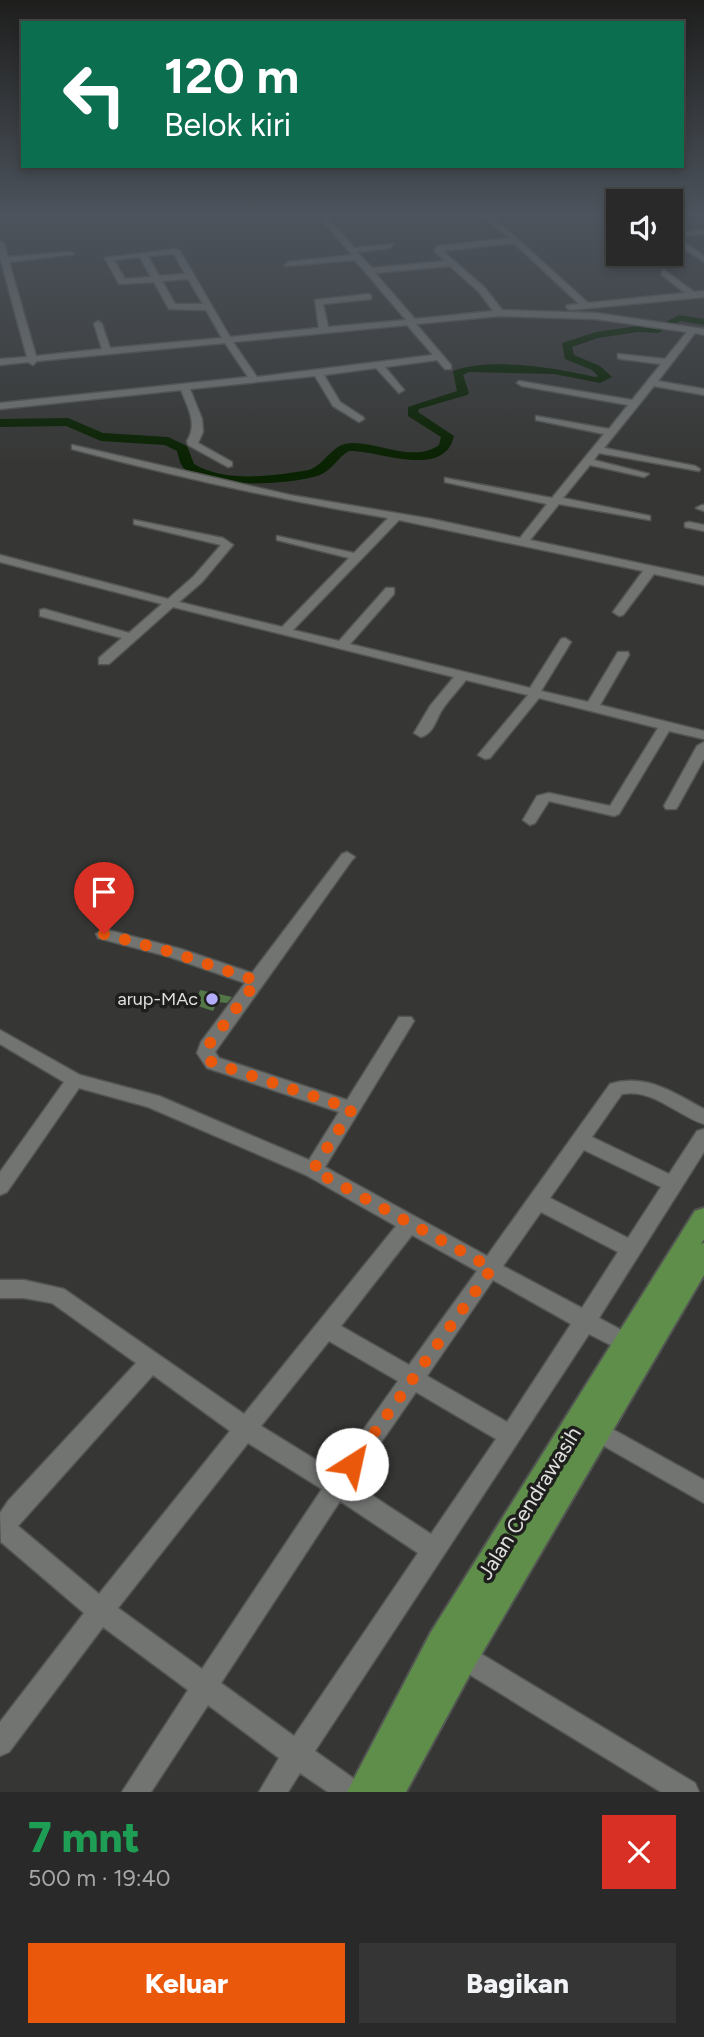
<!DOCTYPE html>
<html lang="id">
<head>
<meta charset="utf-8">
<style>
  body { margin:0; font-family:Figtree,sans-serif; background:#343534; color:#f1f3f6; height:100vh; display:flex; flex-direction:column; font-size:26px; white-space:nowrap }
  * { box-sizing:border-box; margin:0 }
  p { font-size:23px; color:#a5a6a8 }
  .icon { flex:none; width:38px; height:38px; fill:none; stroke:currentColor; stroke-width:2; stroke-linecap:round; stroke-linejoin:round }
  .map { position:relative; height:1792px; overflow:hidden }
  .panel { display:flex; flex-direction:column; background:#282928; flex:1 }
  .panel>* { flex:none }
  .guide { position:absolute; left:21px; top:21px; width:663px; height:147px; border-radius:0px; box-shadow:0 4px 10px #0003,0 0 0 2px #444545; background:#0b6e4f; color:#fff; overflow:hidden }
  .tools { position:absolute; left:606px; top:189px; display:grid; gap:14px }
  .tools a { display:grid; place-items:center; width:77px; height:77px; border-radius:0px; background:#282928; box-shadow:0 4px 10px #0003,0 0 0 2px #444545; font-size:35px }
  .pin { position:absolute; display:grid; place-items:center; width:60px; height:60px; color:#fff; margin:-72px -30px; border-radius:50% 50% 50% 0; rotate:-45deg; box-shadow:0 0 7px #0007 }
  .pin .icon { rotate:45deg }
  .me { position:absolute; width:77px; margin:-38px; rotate:35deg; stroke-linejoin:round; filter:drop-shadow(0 0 5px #0008) }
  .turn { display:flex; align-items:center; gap:24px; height:147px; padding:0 28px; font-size:32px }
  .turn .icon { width:91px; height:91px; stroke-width:2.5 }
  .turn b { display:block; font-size:49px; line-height:60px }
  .round { display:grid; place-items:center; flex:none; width:74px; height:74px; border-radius:0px; background:#343534 }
  .head { display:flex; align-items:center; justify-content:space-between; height:119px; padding:0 28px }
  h1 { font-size:42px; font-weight:800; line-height:52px; color:#1e9e55 }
  .cta { display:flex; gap:14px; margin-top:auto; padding:14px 28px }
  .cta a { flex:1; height:80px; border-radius:0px; background:#ea580c; color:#fff; font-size:28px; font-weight:800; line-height:80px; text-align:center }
  .cta a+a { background:#343534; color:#f1f3f6 }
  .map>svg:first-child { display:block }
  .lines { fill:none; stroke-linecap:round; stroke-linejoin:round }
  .river { fill:#092201; fill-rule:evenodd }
  .building { fill:#537747 }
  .minor-casing { stroke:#535553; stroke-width:3 }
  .major-casing { stroke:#535553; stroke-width:4 }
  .minor { fill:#727472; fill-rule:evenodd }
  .major { fill:#5e8e49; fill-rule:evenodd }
  .route { stroke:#ea580c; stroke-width:12; stroke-dasharray:0 21.6 }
  .poi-dot { fill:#b3adf9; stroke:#1e1e1d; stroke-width:2.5 }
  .labels { text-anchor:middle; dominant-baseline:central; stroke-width:7; stroke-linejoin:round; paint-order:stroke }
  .poi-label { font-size:18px; fill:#dfe0de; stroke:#1e1e1d; text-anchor:end }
  .near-street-label { font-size:21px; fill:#dfe0de; stroke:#1e1e1d }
</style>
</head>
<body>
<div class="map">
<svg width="704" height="1792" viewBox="0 0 704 1792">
  <rect width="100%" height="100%" fill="#363735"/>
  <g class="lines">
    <!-- river -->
    <path class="river" d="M679,315L704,319V325L681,321L658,333L638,332L598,338L572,347L574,355L600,366L612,377L600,383L554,374L469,372L463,375L469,393L467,395L419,409L418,412L454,436C444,480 379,450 349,451C338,457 332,470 320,475C291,485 211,489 186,470C180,466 179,458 177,451L165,445L101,441L66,426L0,427V419L68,418L103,433L168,437L187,446L194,464C225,483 275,476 309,470C326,464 331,444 351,443C379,442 414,463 439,445L441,437L408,416V407L457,391L453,371C490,357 557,368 595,377L598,376L592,370L565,359L562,343L596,332L638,326L656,327Z"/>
  </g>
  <!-- building -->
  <path class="building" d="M200,990L232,997L227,1003L217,1002L213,1011L195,1005Z"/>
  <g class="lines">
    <!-- minor casing -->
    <g class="minor-casing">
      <g id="minor">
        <path d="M316,213H324L354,248L393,244L390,248L357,252L372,268L445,261L434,251L438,246L509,238L480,213H489L588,303L685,293L661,274L664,270L694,292L704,291V297L570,310L566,307L567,305L579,304L514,243L443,251L485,288L502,310L596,313L704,329V335L695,333L658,381L704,389V395L654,386L604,448L695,466L700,469L699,471L599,453L594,460L649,474L644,477L590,465L563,498L650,516V520L559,504L530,540L704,577V585L654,574L623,615L619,616L613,612L643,571L399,520L293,630L339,641L386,588H394V594L350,644L530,688L561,639L565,638L571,642L541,691L588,702L618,652H628L629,655L600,705L704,731V739L669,731L619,814L614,816L549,801L535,823L530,825L523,820L537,796L549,793L610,806L658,728L539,698L490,758L485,759L478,755L528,695L466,680C459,689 451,697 444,707C436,717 435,733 421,737L414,733L430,706L454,677L173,607L109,664H99V658L122,638L40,616V610L44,609L129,633L162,604L0,562V555L168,599L194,576L221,545L134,524V520L223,538L233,545L202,582L179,602L282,627L349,558L277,540V536L354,553L388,518C281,500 177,477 72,449V445L290,495L431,519L520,538L547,504L445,482V478L552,498L604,434L536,420V416L609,429L628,405L522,386L517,383L519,381L632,400L661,364L621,359L618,358V354L665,359L687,332L596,319L499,316L416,324L451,365V369H445L437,360L385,367L404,390L399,393L376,368L324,375L340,402L363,417L364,419L359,422L333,406L315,376L190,389L202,419L203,432L198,443L232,462V466L228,467L188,445L187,441C198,424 188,408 181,390L0,409V403L248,377L225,343L37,361L33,365L28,362L0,365V359L27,357L0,257V241L4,243L8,257L70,252L74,254L9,262L36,356L102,349L94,324L98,321L102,324L110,348L222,338L206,310L169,309L154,282L119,284L105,258L176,249L180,251L230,337L319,328L315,300L368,294L371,295V299L323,304L328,327L406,320L355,260L285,266L288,262L352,255ZM174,254L185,274L159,276L148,256ZM140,257L151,277L125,279L114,260ZM450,266L479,292L493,311L415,319L375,273ZM188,279L203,304H175L162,281ZM407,325L433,355L257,377L233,342Z"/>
        <path d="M704,230V234L677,237L704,256V262L670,239V233Z"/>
        <path d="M702,505H704V511L696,508Z"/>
        <path d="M689,522L704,525V531L685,527V523Z"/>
        <path d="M704,742V759L678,806L676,809H666L664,806L697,746Z"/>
        <path d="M347,852L355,857L352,860L215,1052L219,1058L347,1100L399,1017H411L414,1021L325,1167L487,1256L610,1084C645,1073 673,1092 704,1109V1124C676,1115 653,1088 622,1094L592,1137L669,1174L697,1131L704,1129V1152L599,1318L640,1340L643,1347L640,1354L632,1356L589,1334L315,1751L360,1783L364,1792H328L300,1773L288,1792H259L279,1758L208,1705L151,1792H122L188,1690L103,1627L9,1752L0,1756V1722L84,1613L1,1542L0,1513L8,1501L136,1363L52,1303L24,1298H0V1280H24L64,1289L244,1414L396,1226L306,1175L148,1107L79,1088L7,1192L0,1195V1172L64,1082L0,1044V1030L80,1075L159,1096L309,1160L339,1112L207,1068L197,1053L201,1042L245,983L170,957L98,938L96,934L104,929L181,949L252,973L342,854ZM584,1150L661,1187L628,1238L550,1198ZM541,1212L618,1252L582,1308L503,1266ZM412,1235L477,1271L409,1365L341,1326ZM493,1280L571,1324L507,1422L427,1376ZM329,1341L398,1381L334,1471L261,1426ZM153,1375L230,1431L99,1594L18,1526ZM416,1392L496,1439L431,1534L353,1483ZM248,1443L322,1489L202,1669L118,1608ZM340,1501L418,1553L294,1736L221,1683Z"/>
        <path d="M596,1420L704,1480V1503L588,1437L585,1430L588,1423Z"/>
        <path d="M463,1643L695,1783L699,1792H661L454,1665L450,1656L454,1647Z"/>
      </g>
    </g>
    <!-- major casing -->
    <g class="major-casing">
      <path id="major" d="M704,1208V1239L701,1244L704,1243V1275L474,1667L406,1792H347L431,1632L695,1211Z"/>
    </g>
    <!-- minor -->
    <use href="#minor" class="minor"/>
    <!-- major -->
    <use href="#major" class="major"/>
  </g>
  <!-- sky -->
  <linearGradient id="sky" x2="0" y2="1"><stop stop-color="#1e1e1d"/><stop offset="0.46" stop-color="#4c535c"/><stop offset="1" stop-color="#4c535c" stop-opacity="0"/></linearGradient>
  <rect width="704" height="464" fill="url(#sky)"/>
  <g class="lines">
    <!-- route -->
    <path class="route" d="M104,934L175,953L257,981L207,1047L208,1059L213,1063L352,1109L313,1170L492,1268L352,1464"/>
  </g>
  <!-- markers -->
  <circle class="poi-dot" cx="212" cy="999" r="7"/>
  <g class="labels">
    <!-- poi labels -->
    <g class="poi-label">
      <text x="198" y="999">arup-MAc</text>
    </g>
    <!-- near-street labels -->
    <g class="near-street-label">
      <text transform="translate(529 1503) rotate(-58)">Jalan Cendrawasih</text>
    </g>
  </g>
</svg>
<div class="tools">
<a><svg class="icon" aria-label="sound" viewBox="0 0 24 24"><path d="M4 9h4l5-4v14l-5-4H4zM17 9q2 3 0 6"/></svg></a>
</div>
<div class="pin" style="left:104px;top:934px;background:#d93025"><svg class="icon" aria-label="arrive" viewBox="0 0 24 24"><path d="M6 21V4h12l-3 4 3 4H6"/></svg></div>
<svg class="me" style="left:352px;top:1464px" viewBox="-20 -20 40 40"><circle r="19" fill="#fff"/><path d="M0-13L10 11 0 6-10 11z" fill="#ea580c"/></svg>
<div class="guide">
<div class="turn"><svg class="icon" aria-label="left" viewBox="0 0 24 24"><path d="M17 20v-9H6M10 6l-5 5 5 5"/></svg><div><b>120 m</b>Belok kiri</div></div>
</div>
</div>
<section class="panel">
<div class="head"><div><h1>7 mnt</h1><p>500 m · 19:40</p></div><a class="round" style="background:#d93025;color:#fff"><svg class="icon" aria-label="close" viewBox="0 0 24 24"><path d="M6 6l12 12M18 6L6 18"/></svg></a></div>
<div class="cta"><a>Keluar</a><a>Bagikan</a></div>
</section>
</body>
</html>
